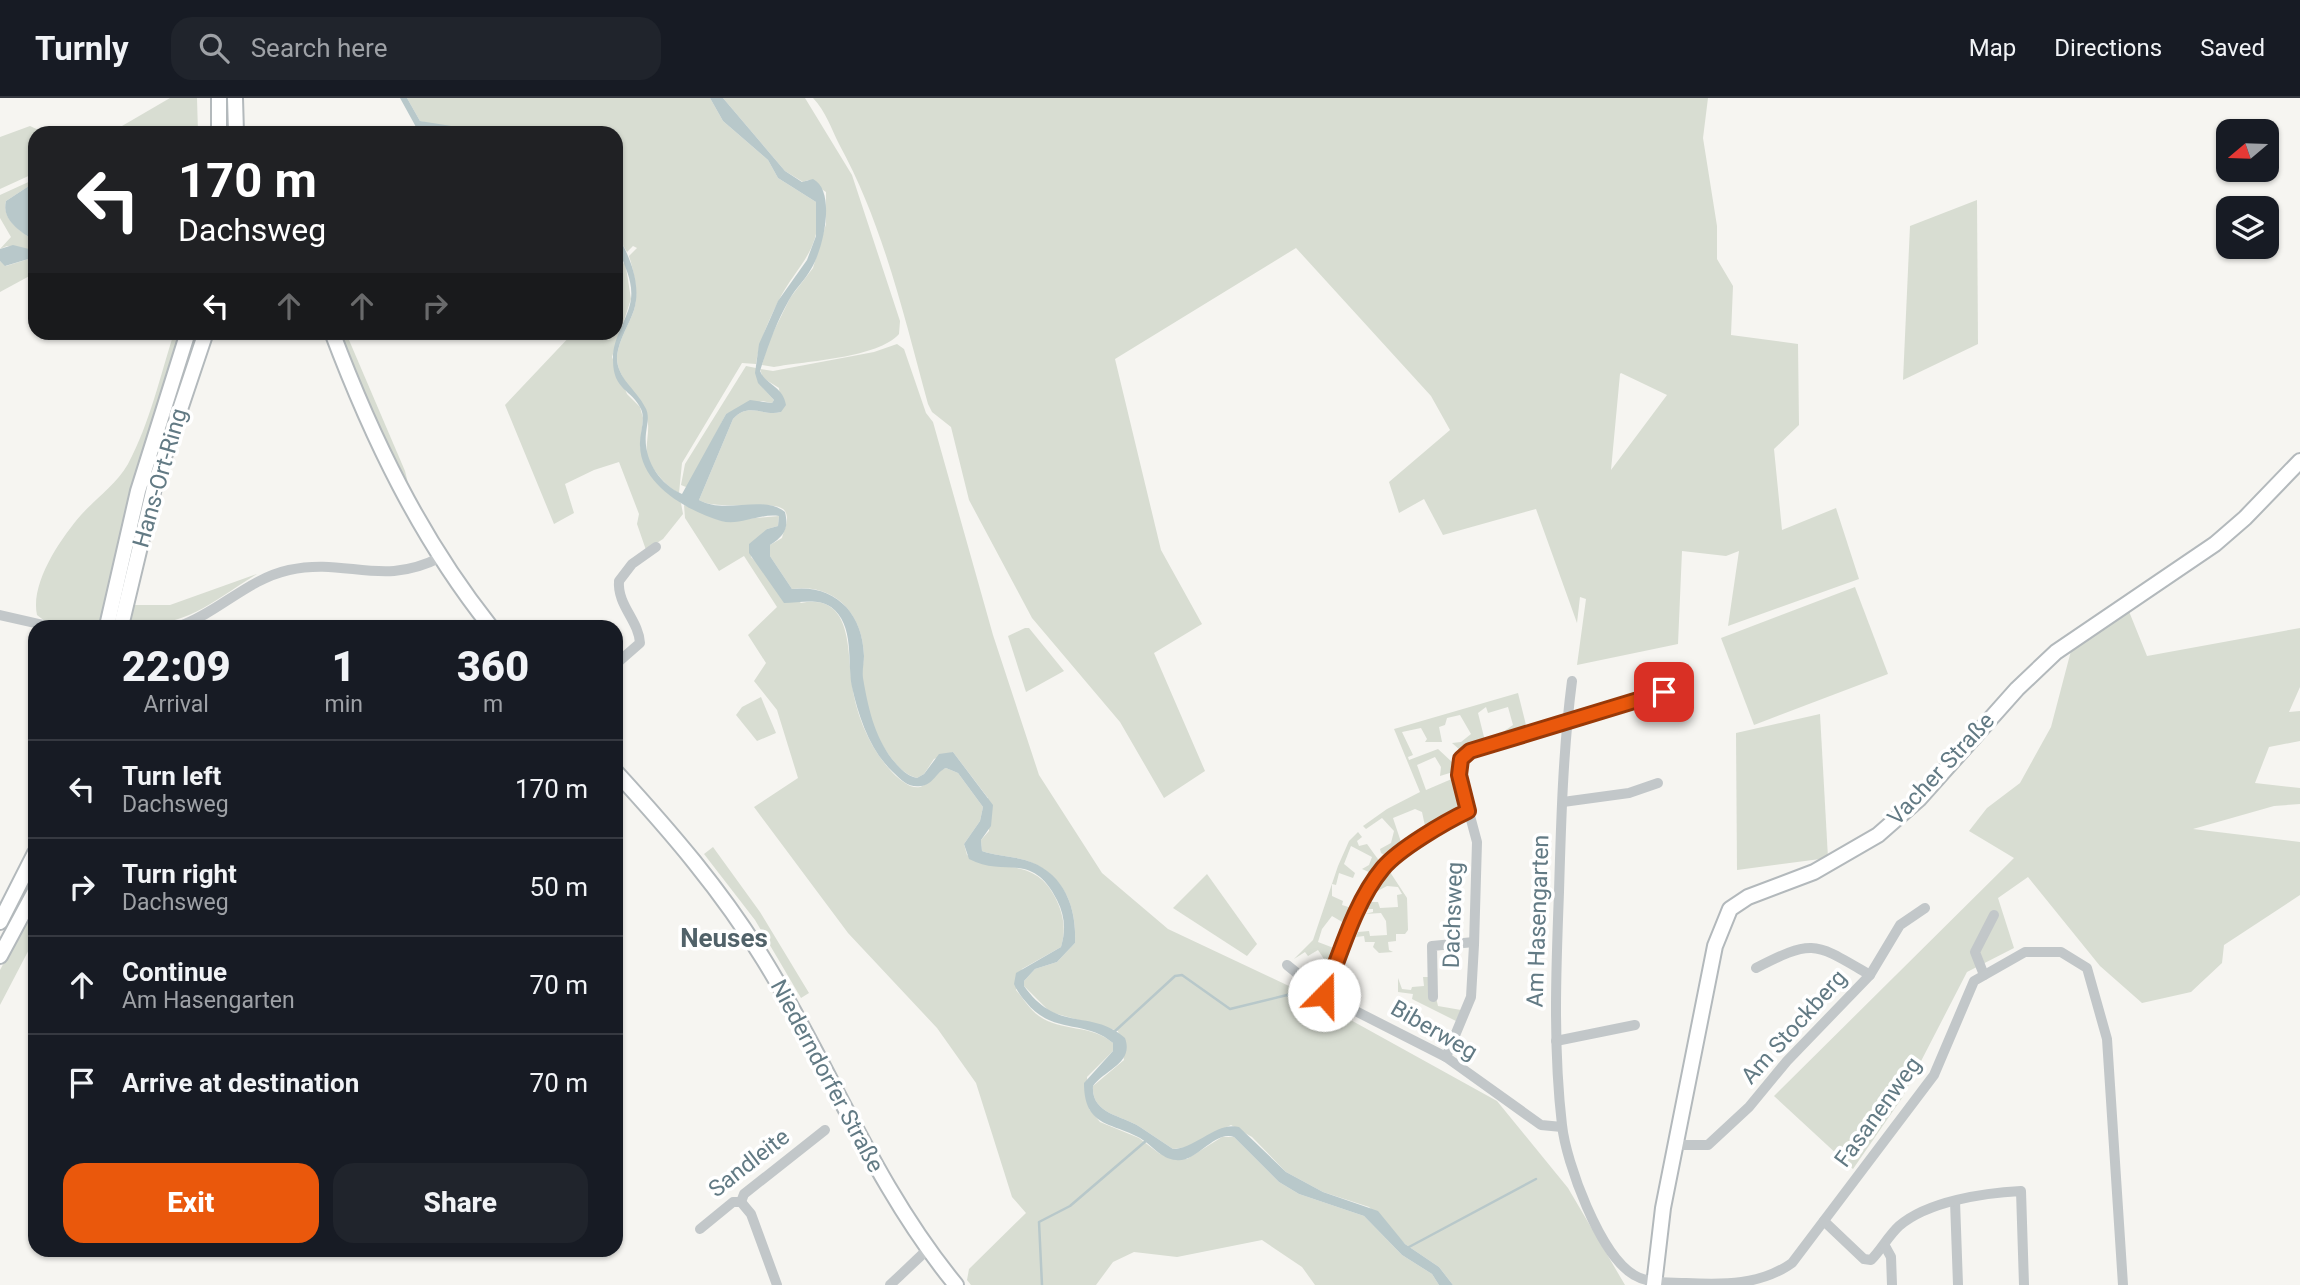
<!DOCTYPE html>
<html lang="en">
<head>
<meta charset="utf-8">
<style>
  body { margin:0; font-family:Roboto,sans-serif; background:#20242c; color:#f1f3f6; height:100vh; display:flex; flex-direction:column; font-size:26px; white-space:nowrap }
  * { box-sizing:border-box; margin:0 }
  p { font-size:23px; color:#9ea1a6 }
  .icon { flex:none; width:38px; height:38px; fill:none; stroke:currentColor; stroke-width:2; stroke-linecap:round; stroke-linejoin:round }
  .map { position:relative; flex:1; overflow:hidden }
  .panel { position:absolute; left:28px; top:522px; width:595px; height:637px; display:flex; flex-direction:column; background:#171b24; border-radius:21px; box-shadow:0 2px 5px #0004 }
  .panel>* { flex:none }
  .top-card { position:absolute; left:28px; top:28px; width:595px; height:214px; border-radius:21px; box-shadow:0 2px 5px #0004; background:#202124; color:#fff; overflow:hidden }
  .needle { width:46px; rotate:251deg }
  .fabs { position:absolute; left:2216px; top:21px; display:grid; gap:14px }
  .fabs a { display:grid; place-items:center; width:63px; height:63px; border-radius:14px; background:#171b24; box-shadow:0 2px 5px #0004; font-size:35px }
  .pin { position:absolute; display:grid; place-items:center; width:60px; height:60px; color:#fff; margin:-30px; border-radius:14px; box-shadow:0 4px 10px #0006 }
  .me { position:absolute; width:77px; margin:-38px; rotate:22deg; stroke-linejoin:round; filter:drop-shadow(0 0 5px #0008) }
  .turn { display:flex; align-items:center; gap:24px; height:147px; padding:0 35px; font-size:32px }
  .turn .icon { width:91px; height:91px; stroke-width:2.5 }
  .turn b { display:block; font-size:49px; line-height:60px }
  .lanes { display:flex; align-items:center; height:66px; padding:0 35px; background:#0003; justify-content:center; gap:35px; direction:ltr }
  .lanes .off { opacity:.35 }
  .eta { display:flex; justify-content:space-evenly; align-items:center; height:119px; text-align:center }
  .eta b { font-size:42px; font-weight:800; line-height:49px }
  .action { display:flex; gap:14px; margin-top:auto; padding:14px 35px }
  .action a { flex:1; height:80px; border-radius:21px; background:#ea580c; color:#fff; font-size:28px; font-weight:800; line-height:80px; text-align:center }
  .action a+a { background:#20242c; color:#f1f3f6 }
  ul { padding:0; list-style:none }
  li { display:flex; align-items:center; gap:21px; height:98px; padding:0 35px; border-top:2px solid #363941 }
  li div { flex:1 }
  li b { display:block; font-size:26px }
  li em { font-style:normal }
  header { display:flex; align-items:center; gap:42px; box-sizing:border-box; height:98px; padding:0 35px; background:#171b24; border-bottom:2px solid #363941 }
  header strong { font-size:33px }
  nav { display:flex; gap:38px; margin-inline-start:auto; font-size:24px }
  .search { width:490px; height:63px; background:#20242c; display:flex; align-items:center; gap:18px; box-sizing:border-box; padding:0 24px; border-radius:21px; color:#9ea1a6; font-size:26px }
  .map>svg:first-child { display:block }
  .green { fill:#d8ddd2; fill-rule:evenodd }
  .water { fill:#b8c8ca }
  .lines { fill:none; stroke-linecap:round; stroke-linejoin:round }
  .stream { stroke:#b8c8ca; stroke-width:2.5 }
  .major-casing { stroke:#b3b9bc; stroke-width:18 }
  .minor { stroke:#c2c7c9; stroke-width:10 }
  .major { stroke:#fff; stroke-width:14 }
  .route-casing { stroke:#983908; stroke-width:18 }
  .route { stroke:#ea580c; stroke-width:12 }
  .labels { text-anchor:middle; dominant-baseline:central; stroke-width:7; stroke-linejoin:round; paint-order:stroke }
  .street-label { font-size:23px; fill:#627a84; stroke:#fff }
  .quarter-label { font-size:26px; font-weight:bold; fill:#516269; stroke:#fff }
</style>
</head>
<body>
<header>
<strong>Turnly</strong>
<div class="search"><svg class="icon" aria-label="search" viewBox="0 0 24 24"><circle cx="10" cy="10" r="6"/><path d="M15 15l6 6"/></svg>Search here</div>
<nav><a>Map</a><a>Directions</a><a>Saved</a></nav>
</header>
<div class="map">
<svg width="2300" height="1187" viewBox="0 0 2300 1187">
  <rect width="100%" height="100%" fill="#f6f5f1"/>
  <!-- green -->
  <g class="green">
    <path d="M170,0H197L198,35H110Z"/>
    <path d="M407,0H710L723,23L768,62L778,80L816,104C825,151 796,167 778,204C768,224 759,244 756,266L742,265L682,365L679,395C667,389 655,375 649,363C643,349 651,334 647,321C641,299 616,281 617,258C619,241 629,227 634,212C639,195 634,174 629,158L637,150L633,148L627,154L616,135V35C551,35 483,40 420,23Z"/>
    <path d="M723,0H805L852,77L900,223L899,236C878,260 806,263 774,269L762,267L768,245L790,200L813,170L826,126V94L808,82L803,84L785,73Z"/>
    <path d="M813,0H1708L1703,40L1717,128V161L1733,188L1731,237L1798,246L1799,327L1774,351L1782,432L1836,410L1859,481L1728,528L1739,453L1726,458L1682,453L1678,546L1577,567L1586,501L1580,499L1577,525L1536,411L1443,437L1424,401L1399,415L1389,384L1450,332L1431,298L1296,150L1115,261L1161,452L1202,526L1154,555L1205,673L1164,700L1120,624L1032,520L969,402L951,329L932,314L928,306C904,218 883,126 839,46C831,30 826,14 813,0ZM1621,275L1667,297L1611,372L1620,276Z"/>
    <path d="M30,28L45,35H35V75L0,91V39Z"/>
    <path d="M35,81V84L6,103C1,121 21,134 35,143V156L33,152L7,148L0,151L11,139L0,120V97Z"/>
    <path d="M1977,102L1978,246L1903,282L1910,128Z"/>
    <path d="M35,159V175L0,194V163L6,168Z"/>
    <path d="M625,163L631,201L612,259L627,296L640,309L643,320L640,349L661,389L681,405L683,416L663,441L646,452L637,426L639,416L619,364L594,372L565,386L574,415L554,426L505,307L573,235L616,234V176Z"/>
    <path d="M174,235H183L102,528L46,524L37,517C30,485 61,440 81,417C97,399 116,387 128,366C150,325 160,278 174,235Z"/>
    <path d="M338,235H346L405,373L410,393L381,337Z"/>
    <path d="M897,246L904,251L926,315L933,324L993,537L1039,677L1102,775L1168,831L1291,889L1497,1003L1568,1090L1625,1187H1453L1439,1169L1405,1146L1369,1109L1323,1094L1286,1074L1252,1039L1231,1027L1187,1049L1173,1051C1162,1044 1151,1036 1140,1029C1121,1017 1091,1016 1093,988L1124,962L1118,933L1050,914L1024,888V883L1035,871L1057,864L1075,845C1077,807 1063,775 1025,762C1011,758 996,758 982,753L981,742L989,733L988,700L953,654L934,661L924,676L917,680C906,677 899,670 892,661C874,638 862,603 862,574C862,569 864,564 864,558C863,516 835,485 792,491L770,458V447L782,440C784,432 790,421 785,413C776,400 718,414 699,402L733,321C749,303 763,319 781,314L779,290L763,280L760,271L773,273L874,254Z"/>
    <path d="M746,268L756,270L762,289L774,302L772,305L762,303L726,316L690,385L686,389L681,387L685,366Z"/>
    <path d="M684,407L722,423L779,418L778,428L767,431L751,459L801,505C853,495 847,553 852,586C856,619 872,655 896,678C902,683 911,691 920,689C930,686 936,673 946,670L958,675L983,709L980,723L964,746L967,757C1002,775 1036,759 1056,801C1064,818 1066,832 1061,849L1022,871L1016,892C1023,900 1030,912 1039,918C1061,934 1091,926 1113,945V953L1087,979L1089,1011L1100,1024L1139,1040L1160,1056L1187,1061L1222,1039H1234L1279,1084L1299,1096L1364,1118L1402,1157L1432,1176L1439,1187H1315L1302,1169L1262,1142L1177,1159L1134,1154L1113,1164L1096,1187H971L967,1182L969,1171L1026,1115L1012,1099L976,985L937,930L848,835L754,709L798,680L777,612L754,583L766,565L748,537L777,509L744,458L719,473L685,420Z"/>
    <path d="M257,476C207,507 189,528 127,528L131,507H170Z"/>
    <path d="M1855,489L1888,576L1754,627L1721,540Z"/>
    <path d="M2128,511L2147,558L2300,530V589L2289,614L2300,613V643L2269,649L2255,685L2300,690V706L2274,708L2193,731L2300,744V797L2224,847L2222,865L2191,894L2142,905L2100,868L2028,779L1998,800L2014,850L1967,874L1902,1000L1853,1071L1774,998L2014,760L1969,733L1987,710L2020,685L2051,629L2072,549Z"/>
    <path d="M1025,530H1029L1064,573L1026,594L1008,538Z"/>
    <path d="M1518,595L1527,631L1493,641L1513,627L1508,609L1488,615L1486,609L1478,615L1485,643L1460,652L1452,645L1461,644L1471,636L1460,617L1447,620L1445,627L1439,629L1442,644H1425L1427,641L1421,630L1402,634L1413,657L1408,659L1409,662L1438,651L1452,664L1453,674L1440,678L1441,669L1435,659L1417,667L1426,692L1454,680C1465,720 1451,715 1420,736V730L1425,728L1422,714L1415,711L1393,720L1402,747L1386,758L1381,755L1380,751L1391,745L1394,733L1382,720L1366,731L1363,728L1387,711L1420,694L1394,631Z"/>
    <path d="M761,599L776,635L757,643L736,617L742,609Z"/>
    <path d="M1820,616L1828,760L1737,772L1736,635Z"/>
    <path d="M1358,734L1362,739L1357,743L1359,748L1367,746L1380,764L1371,775L1362,771L1369,767L1372,759L1351,748L1344,766L1355,775L1353,780L1339,775L1336,787L1332,786V798L1343,803L1342,807L1355,811L1342,845L1337,843L1344,825L1332,818L1322,831L1318,844L1339,852L1327,880L1320,884L1306,873L1311,869L1316,876L1328,867L1318,852L1308,858L1305,854L1294,861L1313,842L1338,768L1349,743Z"/>
    <path d="M713,749L760,814L809,895L801,900L755,822L704,756Z"/>
    <path d="M1388,771L1407,800L1408,832L1405,836H1396V843L1388,844L1389,852L1393,854L1379,855L1373,849L1375,844H1365L1364,838L1356,839L1358,834L1369,833L1370,838L1387,837L1386,823L1381,815L1365,816L1373,814V811H1367L1369,804H1378L1380,810L1398,809L1397,797L1402,796L1398,789L1387,788L1372,796Z"/>
    <path d="M1207,776L1257,846L1247,858L1173,810Z"/>
    <path d="M35,807V840L0,907V872Z"/>
    <path d="M1423,879H1431L1438,908L1461,912L1456,923L1412,901L1413,896L1398,894V880L1402,891L1411,892L1412,889L1424,888Z"/>
  </g>
  <!-- water -->
  <g class="water">
    <path d="M400,0H407L420,23L495,35L424,33L416,29Z"/>
    <path d="M710,0H723L785,73L802,84L813,81C837,93 823,152 811,171C805,182 795,191 789,202C776,225 768,248 760,273C766,287 783,288 786,307L781,314C763,319 749,303 733,321L699,402C725,417 763,396 785,414C789,431 784,438 770,447V458L792,491C835,486 863,515 864,558C864,565 862,572 863,580C868,609 874,637 892,661C899,669 906,678 917,680L924,676L939,656L953,654L993,707L991,728L981,742L982,753C996,758 1011,758 1025,762C1063,773 1077,808 1075,845L1057,864L1035,871L1024,883V888C1058,936 1091,910 1125,940C1134,965 1106,971 1093,988C1091,1016 1121,1017 1140,1029C1151,1036 1162,1044 1173,1051C1195,1051 1217,1023 1239,1029L1286,1074L1323,1094L1378,1113L1405,1146L1439,1169L1453,1187H1439L1432,1176L1402,1157L1364,1118L1299,1096L1279,1084L1234,1039C1214,1032 1197,1065 1176,1062C1161,1061 1152,1047 1140,1040C1111,1024 1084,1029 1084,985L1113,953V945C1085,921 1052,937 1026,904C1021,898 1017,893 1014,886L1016,875L1061,849C1066,832 1065,818 1057,802C1032,752 1004,780 969,761L964,746L980,723L983,709L958,675L946,670C936,674 933,687 921,688C909,690 902,683 894,675C870,653 859,620 852,589C847,563 855,527 831,509C817,500 799,505 784,505L749,455V446L767,431L778,428L779,418C760,415 740,428 721,423C688,413 641,387 640,348C639,336 646,322 641,311C632,291 613,293 613,262C612,240 628,222 631,201C634,176 616,157 616,135C629,156 642,186 634,212C629,227 619,241 617,258C616,280 636,291 645,309C650,317 647,326 646,335C643,361 659,386 682,396L726,316L750,302L772,305L774,302L758,285L755,275L759,246L778,203L807,162L816,138V104L778,80L768,62L723,23Z"/>
    <path d="M35,84V143C21,134 1,122 6,103Z"/>
    <path d="M13,147L33,152L35,159L5,168L0,163V151Z"/>
  </g>
  <g class="lines">
    <!-- stream -->
    <g class="stream">
      <path d="M1114,934L1175,878L1182,877L1230,911L1287,897L1303,903"/>
      <path d="M1409,1149L1536,1081"/>
      <path d="M1042,1187L1039,1124L1070,1108L1147,1042"/>
    </g>
    <!-- major casing -->
    <g class="major-casing">
      <g id="major">
        <path d="M235,0L236,35"/>
        <path d="M219,35V0"/>
        <path d="M332,234C372,340 420,440 490,528"/>
        <path d="M107,528L138,393L188,234"/>
        <path d="M121,528L155,386L206,234"/>
        <path d="M616,674C670,733 722,793 764,862C830,969 875,1089 956,1187"/>
        <path d="M0,824L35,755"/>
        <path d="M0,858L35,793"/>
        <path d="M1654,1187L1663,1110L1715,848L1730,811L1748,799L1814,774L1878,737L1919,701L2017,591L2056,554L2215,446L2245,420L2300,363"/>
      </g>
    </g>
    <!-- minor -->
    <g class="minor">
      <path d="M0,517L48,528"/>
      <path d="M180,528C219,514 248,481 289,472C347,459 381,490 441,459"/>
      <path d="M616,566L640,545C639,523 617,507 619,483L632,466L656,449"/>
      <path d="M1572,583C1563,652 1561,724 1559,794C1556,871 1553,950 1562,1027C1566,1065 1600,1157 1634,1177C1649,1186 1669,1184 1686,1185C1724,1187 1761,1187 1792,1165L1934,977L1974,883L2025,854H2061L2087,870L2107,941L2123,1187"/>
      <path d="M1563,704L1629,695L1658,685"/>
      <path d="M1287,867L1324,897L1446,959L1541,1027L1562,1029"/>
      <path d="M1756,870C1814,840 1815,845 1870,877"/>
      <path d="M1984,877L1975,854L1994,817"/>
      <path d="M1324,897C1341,855 1354,805 1383,770C1399,752 1445,724 1467,713"/>
      <path d="M1433,899L1432,848L1474,844"/>
      <path d="M1556,943L1635,927"/>
      <path d="M1446,959L1471,899L1474,847L1477,744L1459,677L1461,661L1470,653L1664,594"/>
      <path d="M1675,1047H1708L1749,1009L1787,963L1870,877L1900,827L1925,810"/>
      <path d="M1955,1103L1958,1187"/>
      <path d="M741,1104L751,1116L777,1187"/>
      <path d="M1824,1123L1864,1161L1871,1162C1881,1152 1889,1137 1899,1128C1928,1103 1984,1095 2021,1093L2024,1187"/>
      <path d="M700,1131L733,1104H741L744,1096L825,1032"/>
      <path d="M1885,1148L1891,1159L1892,1187"/>
      <path d="M890,1187L928,1151"/>
    </g>
    <!-- major -->
    <use href="#major" class="major"/>
  </g>
  <g class="lines">
    <!-- route casing -->
    <g class="route-casing">
      <path id="route" d="M1324,897C1341,855 1354,805 1383,770C1399,751 1445,724 1468,713L1459,677L1461,661L1470,653L1664,594"/>
    </g>
    <!-- route -->
    <use href="#route" class="route"/>
  </g>
  <g class="labels">
    <!-- street labels -->
    <g class="street-label">
      <text transform="translate(160 380) rotate(-74)">Hans-Ort-Ring</text>
      <text transform="translate(1941 671) rotate(-47)">Vacher Straße</text>
      <text transform="translate(1453 817) rotate(-88)">Dachsweg</text>
      <text transform="translate(1538 823) rotate(-88)">Am Hasengarten</text>
      <text transform="translate(1794 929) rotate(-48)">Am Stockberg</text>
      <text transform="translate(1434 932) rotate(30)">Biberweg</text>
      <text transform="translate(827 978) rotate(62)">Niederndorfer Straße</text>
      <text transform="translate(1878 1014) rotate(-54)">Fasanenweg</text>
      <text transform="translate(749 1065) rotate(-38)">Sandleite</text>
    </g>
    <!-- quarter labels -->
    <g class="quarter-label">
      <text x="724" y="840">Neuses</text>
    </g>
  </g>
</svg>
<div class="fabs">
<a><svg class="needle" viewBox="-14 -14 28 28"><path d="M0-13l5 13h-10z" fill="#e53935"/><path d="M0 13l5-13h-10z" fill="#9ea1a6"/></svg></a>
<a><svg class="icon" aria-label="layers" viewBox="0 0 24 24"><path d="M12 4l9 5-9 5-9-5zM3 14l9 5 9-5"/></svg></a>
</div>
<div class="pin" style="left:1664px;top:594px;background:#d93025"><svg class="icon" aria-label="arrive" viewBox="0 0 24 24"><path d="M6 21V4h12l-3 4 3 4H6"/></svg></div>
<svg class="me" style="left:1324px;top:897px" viewBox="-20 -20 40 40"><circle r="19" fill="#fff"/><path d="M0-13L10 11 0 6-10 11z" fill="#ea580c"/></svg>
<div class="top-card">
<div class="turn"><svg class="icon" aria-label="left" viewBox="0 0 24 24"><path d="M17 20v-9H6M10 6l-5 5 5 5"/></svg><div><b>170 m</b>Dachsweg</div></div>
<div class="lanes"><svg class="icon" aria-label="left" viewBox="0 0 24 24"><path d="M17 20v-9H6M10 6l-5 5 5 5"/></svg><svg class="icon off" aria-label="ahead" viewBox="0 0 24 24"><path d="M12 20V5M6 11l6-6 6 6"/></svg><svg class="icon off" aria-label="ahead" viewBox="0 0 24 24"><path d="M12 20V5M6 11l6-6 6 6"/></svg><svg class="icon off" aria-label="right" viewBox="0 0 24 24"><path d="M7 20v-9h11M14 6l5 5-5 5"/></svg></div>
</div>
<section class="panel">
<div class="eta">
<div><b>22:09</b><p>Arrival</p></div>
<div><b>1</b><p>min</p></div>
<div><b>360</b><p>m</p></div>
</div>
<ul>
<li><svg class="icon" aria-label="left" viewBox="0 0 24 24"><path d="M17 20v-9H6M10 6l-5 5 5 5"/></svg><div><b>Turn left</b><p>Dachsweg</p></div><em>170 m</em></li>
<li><svg class="icon" aria-label="right" viewBox="0 0 24 24"><path d="M7 20v-9h11M14 6l5 5-5 5"/></svg><div><b>Turn right</b><p>Dachsweg</p></div><em>50 m</em></li>
<li><svg class="icon" aria-label="ahead" viewBox="0 0 24 24"><path d="M12 20V5M6 11l6-6 6 6"/></svg><div><b>Continue</b><p>Am Hasengarten</p></div><em>70 m</em></li>
<li><svg class="icon" aria-label="arrive" viewBox="0 0 24 24"><path d="M6 21V4h12l-3 4 3 4H6"/></svg><div><b>Arrive at destination</b></div><em>70 m</em></li>
</ul>
<div class="action"><a>Exit</a><a>Share</a></div>
</section>
</div>
</body>
</html>
